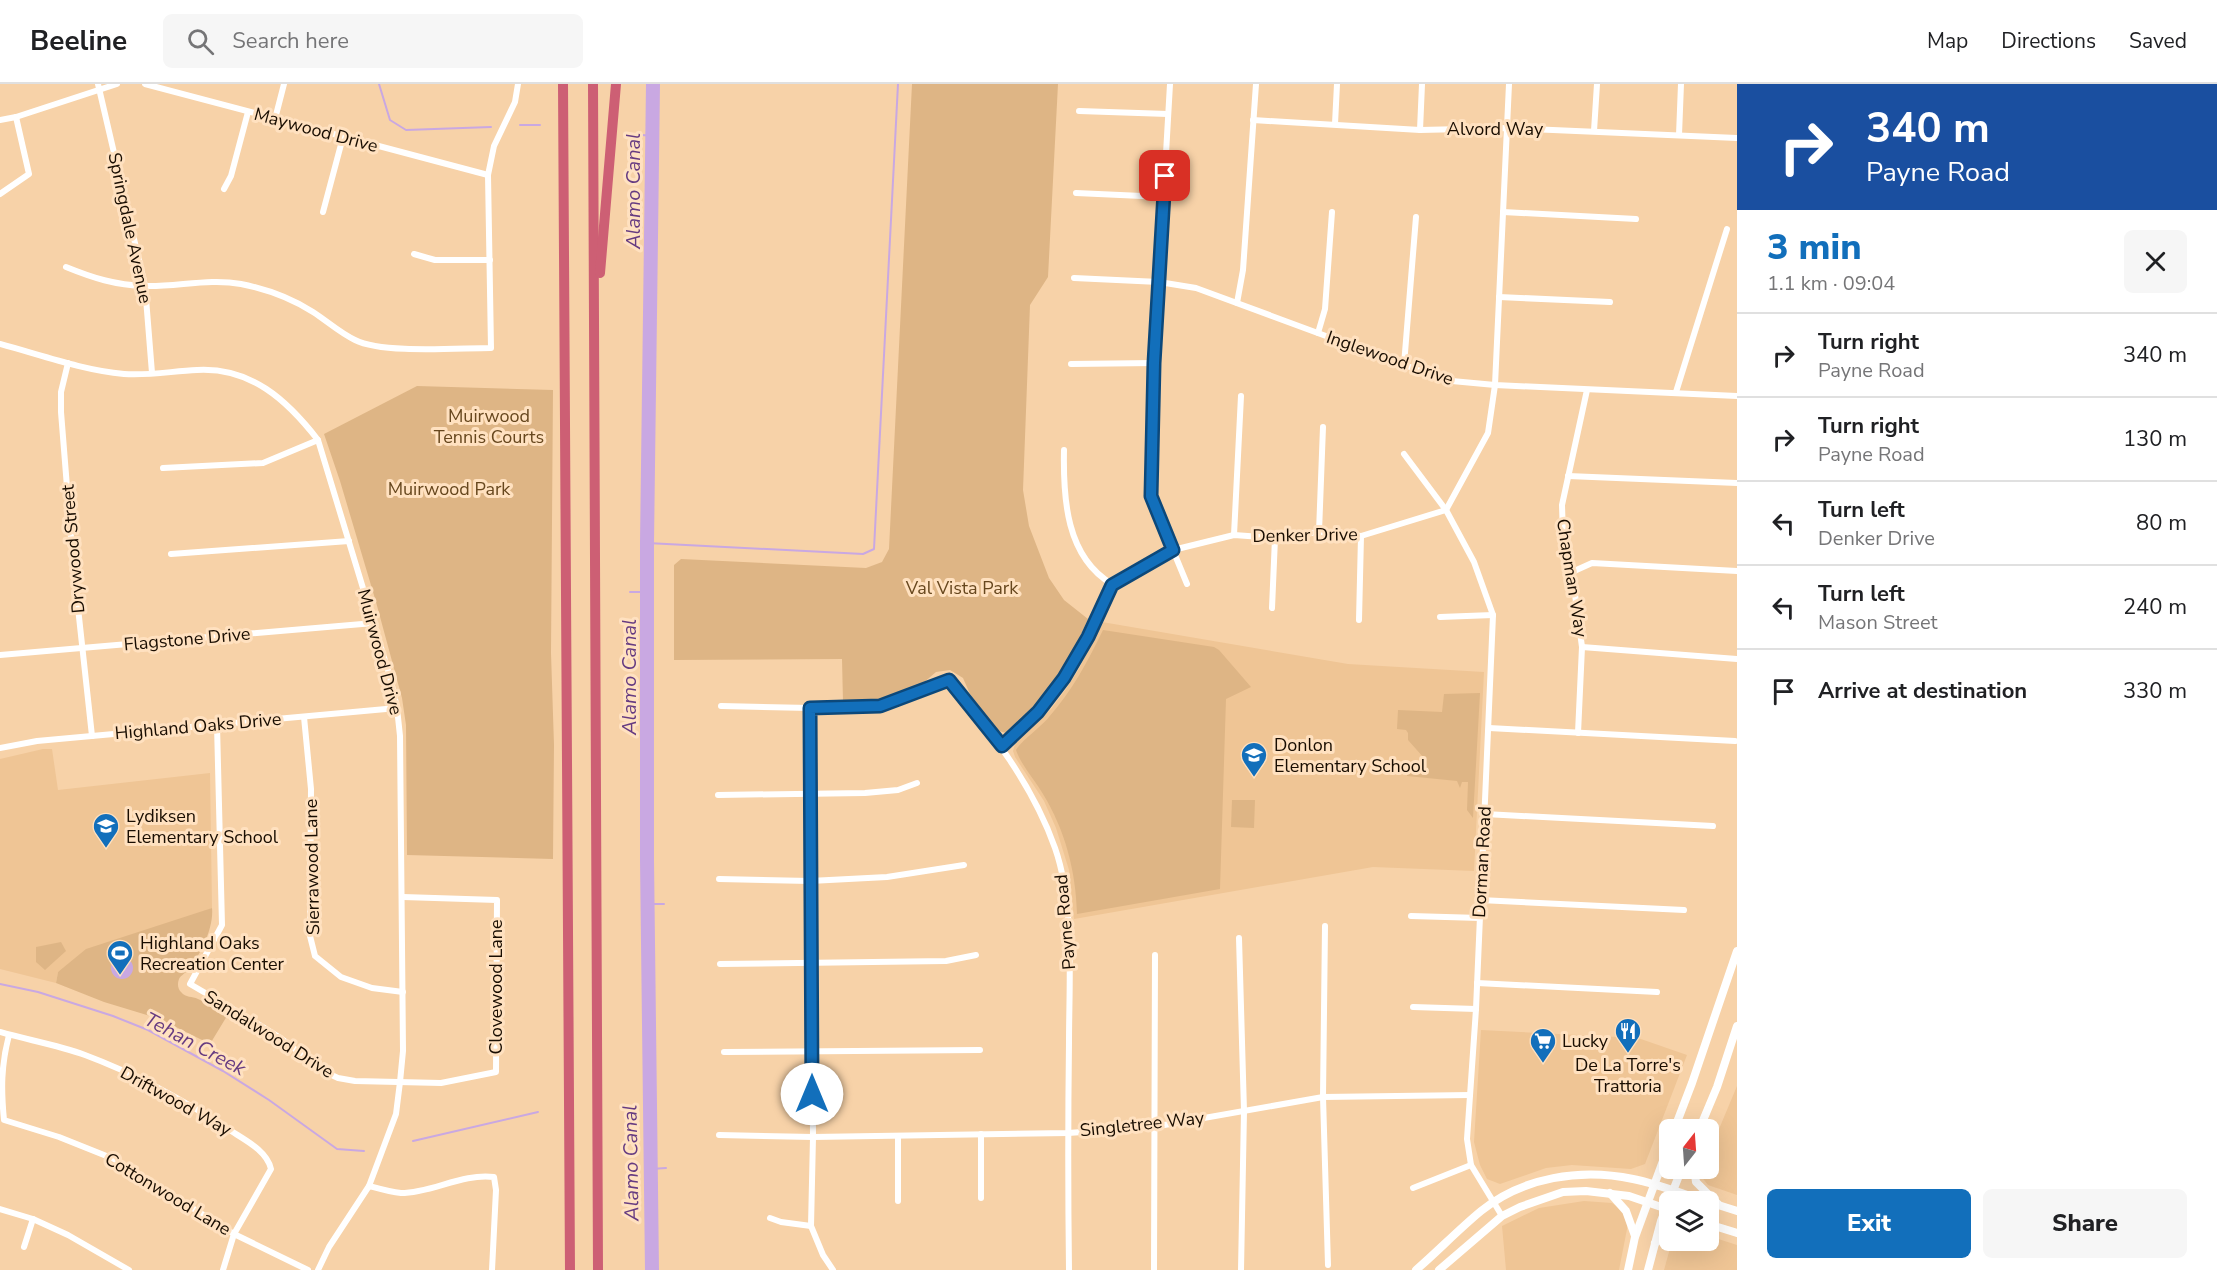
<!DOCTYPE html>
<html lang="en">
<head>
<meta charset="utf-8">
<style>
  body { margin:0; font-family:"Nunito Sans",sans-serif; background:#f6f6f6; color:#202124; height:100vh; display:flex; flex-direction:column; font-size:22px; white-space:nowrap }
  * { box-sizing:border-box; margin:0 }
  p { font-size:20px; color:#757577 }
  .icon { flex:none; width:33px; height:33px; fill:none; stroke:currentColor; stroke-width:2; stroke-linecap:round; stroke-linejoin:round }
  .map { position:relative; flex:1; overflow:hidden }
  .details { display:flex; flex-direction:column; background:#fff; width:480px }
  .details>* { flex:none }
  .top-card { background:#1a4fa0; color:#fff; overflow:hidden }
  .needle { width:39px; rotate:17deg }
  .fabs { position:absolute; left:1659px; top:1035px; display:grid; gap:12px }
  .fabs a { display:grid; place-items:center; width:60px; height:60px; border-radius:9px; background:#fff; box-shadow:0 6px 24px #0002; font-size:30px }
  .pin { position:absolute; display:grid; place-items:center; width:51px; height:51px; color:#fff; margin:-26px; border-radius:12px; box-shadow:0 3px 9px #0006 }
  .me { position:absolute; width:66px; margin:-33px; rotate:0deg; stroke-linejoin:round; filter:drop-shadow(0 0 4px #0008) }
  .turn { display:flex; align-items:center; gap:21px; height:126px; padding:0 30px; font-size:27px }
  .turn .icon { width:78px; height:78px; stroke-width:2.5 }
  .turn b { display:block; font-size:42px; line-height:51px }
  .round { display:grid; place-items:center; flex:none; width:63px; height:63px; border-radius:9px; background:#f6f6f6 }
  .head { display:flex; align-items:center; justify-content:space-between; height:102px; padding:0 30px }
  h1 { font-size:36px; font-weight:800; line-height:45px; color:#126fbb }
  .primary-button { display:flex; gap:12px; margin-top:auto; padding:12px 30px }
  .primary-button a { flex:1; height:69px; border-radius:9px; background:#126fbb; color:#fff; font-size:24px; font-weight:800; line-height:69px; text-align:center }
  .primary-button a+a { background:#f6f6f6; color:#202124 }
  ul { padding:0; list-style:none }
  li { display:flex; align-items:center; gap:18px; height:84px; padding:0 30px; border-top:2px solid #e0e0e0 }
  li div { flex:1 }
  li b { display:block; font-size:22px }
  li em { font-style:normal }
  header { display:flex; align-items:center; gap:36px; box-sizing:border-box; height:84px; padding:0 30px; background:#fff; border-bottom:2px solid #e0e0e0 }
  header strong { font-size:28px }
  nav { display:flex; gap:33px; margin-inline-start:auto; font-size:21px }
  .search { width:420px; height:54px; background:#f6f6f6; display:flex; align-items:center; gap:15px; box-sizing:border-box; padding:0 21px; border-radius:9px; color:#757577; font-size:22px }
  main { display:flex; flex:1; min-height:0 }
  .map>svg:first-child { display:block }
  .built { fill:#efc595 }
  .green { fill:#deb585 }
  .water { fill:#c9a8e2 }
  .lines { fill:none; stroke-linecap:round; stroke-linejoin:round }
  .stream { stroke:#c9a8e2; stroke-width:2 }
  .river { stroke:#c9a8e2; stroke-width:14 }
  .street { stroke:#fff; stroke-width:6 }
  .secondary { stroke:#fff; stroke-width:8 }
  .highway { stroke:#cd5f74; stroke-width:10 }
  .route-casing { stroke:#0c487a; stroke-width:15 }
  .route { stroke:#126fbb; stroke-width:10 }
  .labels { text-anchor:middle; dominant-baseline:central; stroke-width:6; stroke-linejoin:round; paint-order:stroke }
  .street-label { font-size:18px; fill:#190d01; stroke:#ffe1c0 }
  .park-label { font-size:18px; fill:#67471e; stroke:#ffe1c0 }
  .poi-label { font-size:18px; fill:#190d01; stroke:#ffe1c0; text-anchor:start }
  .water-label { font-size:20px; font-style:italic; fill:#663b81; stroke:#ffe1c0 }
</style>
</head>
<body>
<header>
<strong>Beeline</strong>
<div class="search"><svg class="icon" aria-label="search" viewBox="0 0 24 24"><circle cx="10" cy="10" r="6"/><path d="M15 15l6 6"/></svg>Search here</div>
<nav><a>Map</a><a>Directions</a><a>Saved</a></nav>
</header>
<main>
<div class="map">
<svg width="1737" height="1186" viewBox="0 0 1737 1186">
  <rect width="100%" height="100%" fill="#f7d2a8"/>
  <!-- built -->
  <g class="built">
    <path d="M1102,538L1348,580L1484,588L1474,787L1373,783L1074,835L1069,786L1056,744L1044,717L1015,673L1013,667L1015,660L1051,625L1066,605L1079,585Z"/>
    <path d="M43,665H52L58,706L210,689L212,824L58,888L56,899L0,885V675Z"/>
    <path d="M1481,946L1638,954L1687,971L1645,1080L1631,1085L1572,1081L1546,1084L1500,1100L1487,1095L1480,1081L1474,1058Z"/>
    <path d="M1737,1002V1111L1708,1101L1701,1092L1702,1085L1708,1084L1709,1069Z"/>
    <path d="M1584,1117L1612,1119L1623,1127L1628,1139L1627,1145L1619,1186H1506L1502,1142L1539,1124Z"/>
    <path d="M1709,1152L1737,1161V1186H1664L1672,1157L1708,1156Z"/>
  </g>
  <!-- green -->
  <g class="green">
    <path d="M912,0H1058L1048,193L1030,221L1023,406L1029,442L1049,494L1064,516L1088,535C1071,574 1044,627 1006,649L996,646L970,610L963,594L950,586L936,588L922,600L893,612L873,616L843,618L842,575L674,576V481L681,475L866,484L882,478L889,465Z"/>
    <path d="M417,302L553,306L551,569L554,661L553,775L407,771L406,641L402,614L376,518L340,397L324,350Z"/>
    <path d="M1103,546L1214,563L1219,566L1251,603L1226,615L1220,805L1077,830C1076,787 1065,746 1043,710C1035,696 1021,681 1016,666C1021,657 1041,643 1049,633C1072,607 1088,577 1103,546Z"/>
    <path d="M1480,609L1473,734L1467,726L1468,698H1462L1460,704L1457,697L1407,692V686L1424,674L1408,656V649L1406,646L1397,645L1398,626L1442,628L1444,610Z"/>
    <path d="M1232,716H1255L1254,744L1231,743Z"/>
    <path d="M212,824C214,843 201,870 189,885C186,889 181,891 179,895C177,900 178,905 181,908C186,914 192,912 198,915C208,919 218,926 227,932L210,960L160,935L104,918L56,899L58,888L86,865Z"/>
    <path d="M61,858L66,867L45,886L36,878V863Z"/>
  </g>
  <!-- water -->
  <circle class="water" cx="122" cy="884" r="11"/>
  <g class="lines">
    <!-- stream -->
    <g class="stream">
      <path d="M379,0L390,36L406,46L491,43"/>
      <path d="M520,41H540"/>
      <path d="M642,51L653,52"/>
      <path d="M647,459L863,470L874,465L898,0"/>
      <path d="M630,508H647"/>
      <path d="M647,820H664"/>
      <path d="M0,900L38,908L113,932L148,946L223,987L269,1016L337,1065L364,1067"/>
      <path d="M413,1057L538,1028"/>
      <path d="M651,1085L666,1084"/>
    </g>
    <!-- river -->
    <path class="river" d="M652,1186L647,776V459L653,0"/>
    <!-- street -->
    <g class="street">
      <path d="M98,0L145,202L152,289"/>
      <path d="M145,0L488,91"/>
      <path d="M1170,0L1154,279L1151,413L1187,500"/>
      <path d="M1079,27L1168,30"/>
      <path d="M275,35L284,0"/>
      <path d="M0,36L16,33L117,0"/>
      <path d="M1253,36L1420,46L1507,44L1737,54"/>
      <path d="M1335,40L1337,0"/>
      <path d="M1420,46L1422,0"/>
      <path d="M1594,47L1597,0"/>
      <path d="M1679,51L1681,0"/>
      <path d="M224,105L231,92L248,28"/>
      <path d="M1076,109L1164,113"/>
      <path d="M0,110L29,90L16,33"/>
      <path d="M323,128L343,53"/>
      <path d="M1503,128L1636,135"/>
      <path d="M414,170L435,176H490"/>
      <path d="M66,183C93,194 115,201 145,202C177,203 209,194 241,200C266,205 291,214 313,228C327,237 340,249 355,256C383,270 457,264 491,264L488,91L494,62L515,18L518,0"/>
      <path d="M1074,194L1159,198L1196,204L1437,293L1452,297L1495,301L1737,312"/>
      <path d="M1499,213L1610,218"/>
      <path d="M1237,219L1243,186L1256,0"/>
      <path d="M1318,249L1325,225L1332,128"/>
      <path d="M0,260C41,271 82,286 124,290C148,292 173,287 197,286C251,283 287,316 318,356L390,593L397,624L400,652L403,967L400,998L396,1030L369,1102L329,1163L318,1186"/>
      <path d="M68,279L61,308V328L73,478L92,652"/>
      <path d="M1071,280L1154,279"/>
      <path d="M1404,281L1416,133"/>
      <path d="M1676,308L1727,145"/>
      <path d="M1064,366C1063,414 1066,473 1112,500"/>
      <path d="M1404,370L1446,426L1474,478L1493,531L1476,925L1467,1055L1471,1081L1502,1132"/>
      <path d="M163,384L263,379L318,356"/>
      <path d="M1568,392L1737,399"/>
      <path d="M1319,448L1323,343"/>
      <path d="M1234,451L1241,312"/>
      <path d="M171,470L349,457"/>
      <path d="M1572,488L1592,479L1737,487"/>
      <path d="M1272,524L1275,454"/>
      <path d="M1440,533L1493,531"/>
      <path d="M1359,536L1361,452"/>
      <path d="M1582,563L1737,575"/>
      <path d="M0,571L374,539"/>
      <path d="M721,622L810,624L880,622L949,596C991,648 1032,699 1055,764C1075,821 1069,898 1069,958C1068,1034 1068,1110 1069,1186"/>
      <path d="M810,624L813,1053L811,1142L823,1171L833,1186"/>
      <path d="M304,633L311,705L310,852L315,872L341,893L372,904L403,908"/>
      <path d="M217,641L222,841L190,900L250,935L282,955L323,987L338,994L355,997L441,999L496,988L497,816L403,813"/>
      <path d="M1489,644L1735,657"/>
      <path d="M1578,649L1582,563L1572,488L1563,452L1562,421L1587,306"/>
      <path d="M1002,662L1028,639L1047,618L1064,594L1088,553L1112,500L1173,466L1234,451L1275,454L1319,448L1361,452L1446,426L1488,349L1495,301L1509,0"/>
      <path d="M0,664L37,657L397,624"/>
      <path d="M718,711L865,709L898,706L917,699"/>
      <path d="M1485,730L1713,742"/>
      <path d="M719,795L810,797L887,793L964,781"/>
      <path d="M1480,816L1684,826"/>
      <path d="M1411,832L1480,834"/>
      <path d="M1325,842L1323,1013L1328,1181"/>
      <path d="M1239,854L1244,1027L1241,1186"/>
      <path d="M720,880L946,877L976,871"/>
      <path d="M1477,899L1657,908"/>
      <path d="M1413,923L1476,925"/>
      <path d="M0,948C28,956 58,961 85,971C136,990 182,1015 228,1045C243,1055 267,1066 271,1085L234,1150L223,1186"/>
      <path d="M9,951C1,982 1,1005 4,1036L59,1053L114,1075L234,1150L308,1186"/>
      <path d="M724,968L980,966"/>
      <path d="M981,1050V1114"/>
      <path d="M719,1051L813,1053L1068,1049L1153,1043L1323,1013L1470,1011"/>
      <path d="M898,1052V1117"/>
      <path d="M369,1102C380,1105 390,1108 401,1109C432,1109 462,1089 494,1093L496,1106L492,1186"/>
      <path d="M1413,1104L1471,1081"/>
      <path d="M0,1125L33,1135L68,1151L129,1186"/>
      <path d="M770,1134L781,1138L811,1142"/>
      <path d="M24,1163L33,1135"/>
      <path d="M1154,1186L1155,871"/>
    </g>
    <!-- secondary -->
    <g class="secondary">
      <path d="M1674,1046L1692,999L1737,867"/>
      <path d="M1699,1046L1717,1003L1737,942"/>
      <path d="M1694,1084L1696,1098L1719,1121"/>
      <path d="M1610,1109L1626,1127L1635,1152"/>
      <path d="M1715,1120L1737,1127"/>
      <path d="M1708,1140L1737,1149"/>
      <path d="M1655,1159L1670,1149"/>
      <path d="M1416,1186C1438,1167 1458,1146 1481,1127C1523,1093 1581,1084 1633,1095C1658,1100 1683,1110 1708,1118"/>
      <path d="M1439,1186L1502,1132L1520,1123L1563,1108L1586,1107L1629,1112L1670,1126"/>
      <path d="M1628,1186L1635,1153L1670,1058"/>
      <path d="M1648,1186L1661,1137L1682,1084"/>
    </g>
    <!-- highway -->
    <g class="highway">
      <path d="M563,0L570,1186"/>
      <path d="M593,0L598,1186"/>
      <path d="M600,189L616,0"/>
    </g>
  </g>
  <g class="lines">
    <!-- route casing -->
    <g class="route-casing">
      <path id="route" d="M812,1010L810,624L880,622L949,596L1002,662L1038,628L1064,594L1088,553L1112,501L1173,466L1151,412L1154,279L1165,92"/>
    </g>
    <!-- route -->
    <use href="#route" class="route"/>
  </g>
  <!-- icons -->
  <defs>
    <g id="school-pin" transform="scale(1.35)"><path d="M0 17L-7.5 6A9.5 9.5 0 1 1 7.5 6Z" fill="#126fbb" stroke="#ffe1c0"/><path d="M0-5L7-2L0 1L-7-2ZM-4 1L0 2.5L4 1V4Q0 6-4 4Z" fill="#fff"/></g>
    <g id="stadium-pin" transform="scale(1.35)"><path d="M0 17L-7.5 6A9.5 9.5 0 1 1 7.5 6Z" fill="#126fbb" stroke="#ffe1c0"/><path d="M0-5a6.5 5 0 1 0 0 10a6.5 5 0 1 0 0-10ZM-3.5-1.8h7v3.6h-7Z" fill="#fff"/></g>
    <g id="restaurant-pin" transform="scale(1.35)"><path d="M0 17L-7.5 6A9.5 9.5 0 1 1 7.5 6Z" fill="#126fbb" stroke="#ffe1c0"/><path d="M-5-6h1v4h1v-4h1v4h1v-4h1v5L-1.5 .5V6h-2V.5L-5-1ZM5-6V6H3V1.5H1.5Q1.5-4 5-6Z" fill="#fff"/></g>
    <g id="supermarket-pin" transform="scale(1.35)"><path d="M0 17L-7.5 6A9.5 9.5 0 1 1 7.5 6Z" fill="#126fbb" stroke="#ffe1c0"/><path d="M-6-5.5h2.5l.6 2H6L4.5 2H-2.5L-4.4-4H-6ZM-1.5 3.2a1.3 1.3 0 1 0 .1 0ZM3 3.2a1.3 1.3 0 1 0 .1 0Z" fill="#fff"/></g>
  </defs>
  <g fill-rule="evenodd">
    <use href="#school-pin" x="1254" y="671"/>
    <use href="#school-pin" x="106" y="742"/>
    <use href="#stadium-pin" x="120" y="869"/>
    <use href="#restaurant-pin" x="1628" y="947"/>
    <use href="#supermarket-pin" x="1543" y="957"/>
  </g>
  <g class="labels">
    <!-- street labels -->
    <g class="street-label">
      <text x="1495" y="45">Alvord Way</text>
      <text transform="translate(316 46) rotate(15)">Maywood Drive</text>
      <text transform="translate(130 144) rotate(78)">Springdale Avenue</text>
      <text transform="translate(1390 274) rotate(19)">Inglewood Drive</text>
      <text transform="translate(1305 451) rotate(-1)">Denker Drive</text>
      <text transform="translate(73 465) rotate(-95)">Drywood Street</text>
      <text transform="translate(1572 494) rotate(81)">Chapman Way</text>
      <text transform="translate(187 555) rotate(-5)">Flagstone Drive</text>
      <text transform="translate(380 568) rotate(75)">Muirwood Drive</text>
      <text transform="translate(198 642) rotate(-5)">Highland Oaks Drive</text>
      <text transform="translate(1482 778) rotate(-87)">Dorman Road</text>
      <text transform="translate(312 783) rotate(-91)">Sierrawood Lane</text>
      <text transform="translate(1065 838) rotate(-95)">Payne Road</text>
      <text transform="translate(496 903) rotate(-90)">Clovewood Lane</text>
      <text transform="translate(269 950) rotate(32)">Sandalwood Drive</text>
      <text transform="translate(176 1017) rotate(29)">Driftwood Way</text>
      <text transform="translate(1142 1040) rotate(-6)">Singletree Way</text>
      <text transform="translate(168 1110) rotate(31)">Cottonwood Lane</text>
    </g>
    <!-- park labels -->
    <g class="park-label">
      <text x="489" y="332">Muirwood<tspan x="489" dy="21">Tennis Courts</tspan></text>
      <text x="449" y="405">Muirwood Park</text>
      <text x="962" y="504">Val Vista Park</text>
    </g>
    <!-- poi labels -->
    <g class="poi-label">
      <text x="1274" y="661">Donlon<tspan x="1274" dy="21">Elementary School</tspan></text>
      <text x="126" y="732">Lydiksen<tspan x="126" dy="21">Elementary School</tspan></text>
      <text x="140" y="859">Highland Oaks<tspan x="140" dy="21">Recreation Center</tspan></text>
      <text x="1562" y="957">Lucky</text>
      <text x="1628" y="981" text-anchor="middle">De La Torre's<tspan x="1628" dy="21">Trattoria</tspan></text>
    </g>
    <!-- water labels -->
    <g class="water-label">
      <text transform="translate(633 107) rotate(-90)">Alamo Canal</text>
      <text transform="translate(629 593) rotate(-90)">Alamo Canal</text>
      <text transform="translate(195 960) rotate(28)">Tehan Creek</text>
      <text transform="translate(631 1079) rotate(-91)">Alamo Canal</text>
    </g>
  </g>
</svg>
<div class="fabs">
<a><svg class="needle" viewBox="-14 -14 28 28"><path d="M0-13l5 13h-10z" fill="#e53935"/><path d="M0 13l5-13h-10z" fill="#757577"/></svg></a>
<a><svg class="icon" aria-label="layers" viewBox="0 0 24 24"><path d="M12 4l9 5-9 5-9-5zM3 14l9 5 9-5"/></svg></a>
</div>
<div class="pin" style="left:1165px;top:92px;background:#d93025"><svg class="icon" aria-label="arrive" viewBox="0 0 24 24"><path d="M6 21V4h12l-3 4 3 4H6"/></svg></div>
<svg class="me" style="left:812px;top:1010px" viewBox="-20 -20 40 40"><circle r="19" fill="#fff"/><path d="M0-13L10 11 0 6-10 11z" fill="#126fbb"/></svg>
</div>
<section class="details">
<div class="top-card">
<div class="turn"><svg class="icon" aria-label="right" viewBox="0 0 24 24"><path d="M7 20v-9h11M14 6l5 5-5 5"/></svg><div><b>340 m</b>Payne Road</div></div>
</div>
<div class="head"><div><h1>3 min</h1><p>1.1 km · 09:04</p></div><a class="round"><svg class="icon" aria-label="close" viewBox="0 0 24 24"><path d="M6 6l12 12M18 6L6 18"/></svg></a></div>
<ul>
<li><svg class="icon" aria-label="right" viewBox="0 0 24 24"><path d="M7 20v-9h11M14 6l5 5-5 5"/></svg><div><b>Turn right</b><p>Payne Road</p></div><em>340 m</em></li>
<li><svg class="icon" aria-label="right" viewBox="0 0 24 24"><path d="M7 20v-9h11M14 6l5 5-5 5"/></svg><div><b>Turn right</b><p>Payne Road</p></div><em>130 m</em></li>
<li><svg class="icon" aria-label="left" viewBox="0 0 24 24"><path d="M17 20v-9H6M10 6l-5 5 5 5"/></svg><div><b>Turn left</b><p>Denker Drive</p></div><em>80 m</em></li>
<li><svg class="icon" aria-label="left" viewBox="0 0 24 24"><path d="M17 20v-9H6M10 6l-5 5 5 5"/></svg><div><b>Turn left</b><p>Mason Street</p></div><em>240 m</em></li>
<li><svg class="icon" aria-label="arrive" viewBox="0 0 24 24"><path d="M6 21V4h12l-3 4 3 4H6"/></svg><div><b>Arrive at destination</b></div><em>330 m</em></li>
</ul>
<div class="primary-button"><a>Exit</a><a>Share</a></div>
</section>
</main>
</body>
</html>
